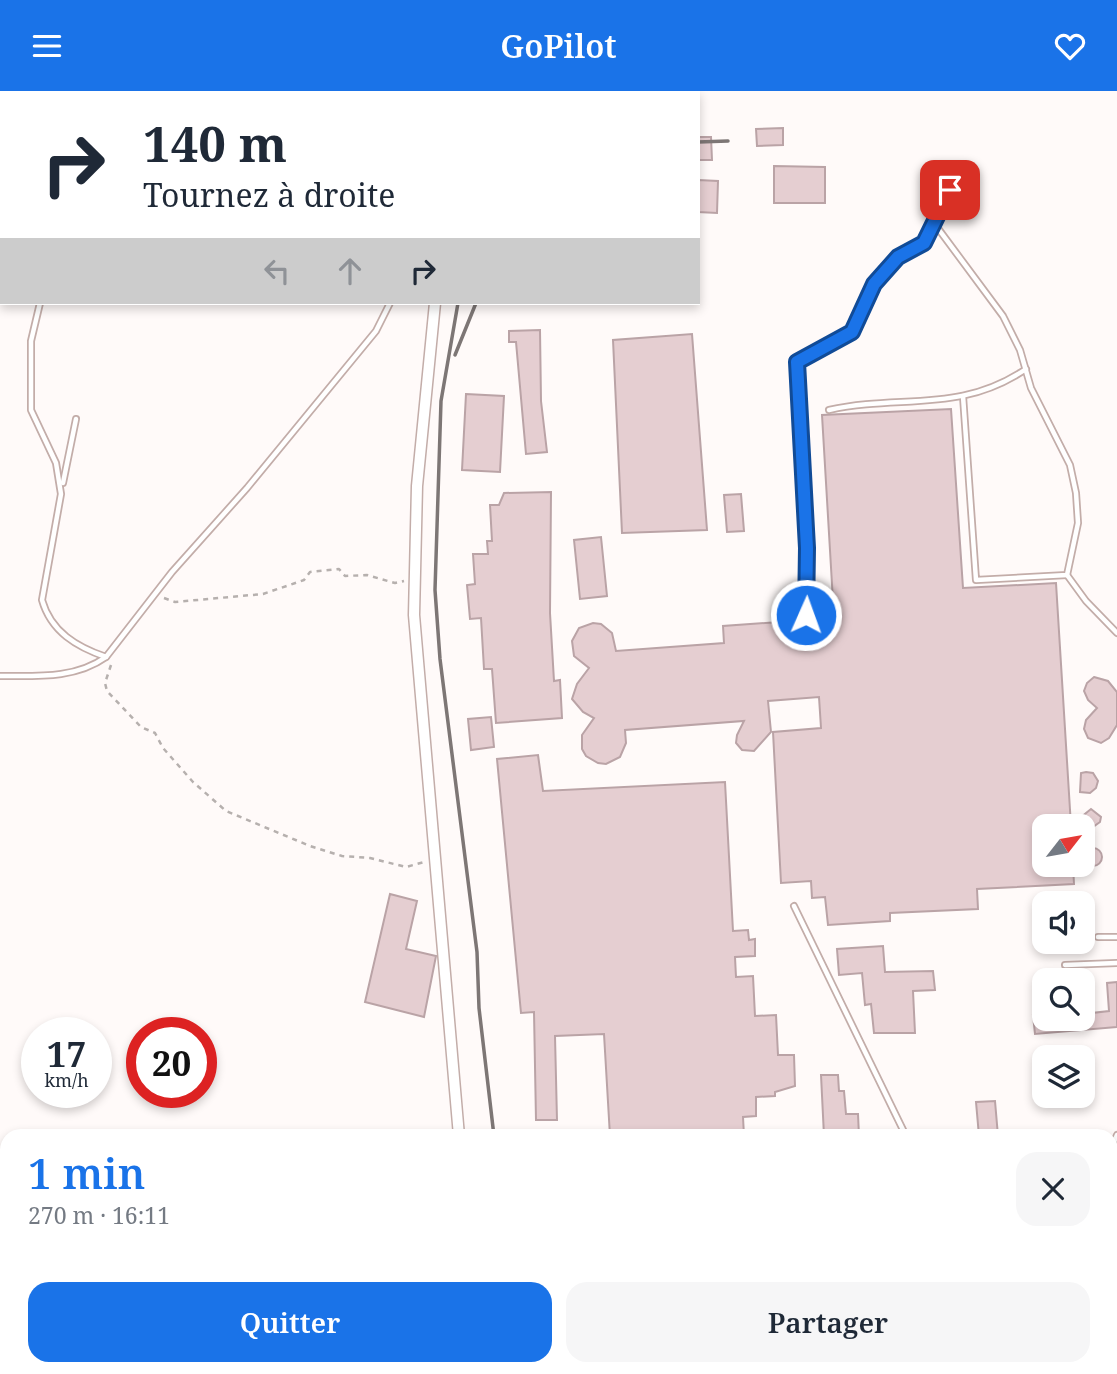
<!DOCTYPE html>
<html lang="fr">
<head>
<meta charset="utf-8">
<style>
  body { margin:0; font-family:"Noto Serif",serif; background:#f6f6f7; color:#1f2937; height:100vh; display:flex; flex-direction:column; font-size:26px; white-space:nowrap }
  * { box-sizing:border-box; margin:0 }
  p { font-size:23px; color:#747a83 }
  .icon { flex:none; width:38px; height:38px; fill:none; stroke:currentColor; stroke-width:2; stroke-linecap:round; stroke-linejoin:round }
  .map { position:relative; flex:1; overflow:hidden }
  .details { position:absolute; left:0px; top:1038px; width:1118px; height:247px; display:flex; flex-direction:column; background:#fff; border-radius:21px 21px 0 0; box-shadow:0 4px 10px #0003 }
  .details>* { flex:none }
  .hud { position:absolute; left:0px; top:0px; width:700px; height:214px; box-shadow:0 4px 10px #0003; background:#fff; color:#1f2937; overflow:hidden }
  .needle { width:46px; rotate:59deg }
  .fabs { position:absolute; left:1032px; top:723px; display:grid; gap:14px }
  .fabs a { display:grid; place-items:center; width:63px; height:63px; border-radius:14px; background:#fff; box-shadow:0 4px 10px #0003; font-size:35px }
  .speed { position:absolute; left:21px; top:926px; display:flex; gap:14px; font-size:35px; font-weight:700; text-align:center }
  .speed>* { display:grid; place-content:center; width:91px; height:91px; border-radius:50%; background:#fff; box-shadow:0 4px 10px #0003; line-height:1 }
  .speed small { font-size:18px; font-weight:400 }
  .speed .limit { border:10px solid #d22; background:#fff; color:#111 }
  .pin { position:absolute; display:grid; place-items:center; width:60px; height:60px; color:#fff; margin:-30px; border-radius:14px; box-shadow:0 4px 10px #0006 }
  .me { position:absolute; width:77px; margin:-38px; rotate:2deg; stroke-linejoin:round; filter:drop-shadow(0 0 5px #0008) }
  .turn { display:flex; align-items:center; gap:24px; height:147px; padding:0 28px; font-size:32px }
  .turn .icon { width:91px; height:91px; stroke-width:2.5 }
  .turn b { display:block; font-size:49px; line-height:60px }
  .lanes { display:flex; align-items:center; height:66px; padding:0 28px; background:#0003; justify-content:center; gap:35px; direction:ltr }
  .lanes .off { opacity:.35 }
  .round { display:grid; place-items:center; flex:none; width:74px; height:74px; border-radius:21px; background:#f6f6f7 }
  .head { display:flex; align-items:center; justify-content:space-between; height:119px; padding:0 28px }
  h1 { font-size:42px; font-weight:600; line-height:52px; color:#1a73e8 }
  .action { display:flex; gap:14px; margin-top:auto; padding:14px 28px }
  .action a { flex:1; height:80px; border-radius:21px; background:#1a73e8; color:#fff; font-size:28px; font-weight:600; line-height:80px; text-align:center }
  .action a+a { background:#f6f6f7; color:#1f2937 }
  header { display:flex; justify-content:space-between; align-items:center; height:91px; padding:0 28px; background:#1a73e8; color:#fff; font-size:32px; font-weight:600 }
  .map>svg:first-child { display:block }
  .building { fill:#e5ced1; stroke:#baa3a6; stroke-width:2 }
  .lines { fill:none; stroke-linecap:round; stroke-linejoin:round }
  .service-casing { stroke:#c3ada9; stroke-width:8 }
  .minor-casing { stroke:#c3ada9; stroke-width:13 }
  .path { stroke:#b6b0ae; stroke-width:2.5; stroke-dasharray:5 5; stroke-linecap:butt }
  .service { stroke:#fff; stroke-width:4.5 }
  .minor { stroke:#fff; stroke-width:10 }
  .rail { stroke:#7d7675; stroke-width:3.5 }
  .route-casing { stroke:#114b97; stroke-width:18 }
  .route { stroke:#1a73e8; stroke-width:12 }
</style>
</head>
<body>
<header><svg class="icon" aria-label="menu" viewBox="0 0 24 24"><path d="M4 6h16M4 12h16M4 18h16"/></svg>GoPilot<svg class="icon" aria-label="heart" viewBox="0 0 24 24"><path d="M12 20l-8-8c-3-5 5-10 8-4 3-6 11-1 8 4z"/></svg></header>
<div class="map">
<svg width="1117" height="1283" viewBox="0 0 1117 1283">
  <rect width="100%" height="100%" fill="#fffaf9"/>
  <!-- building -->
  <g class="building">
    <path d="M783,37V54L757,55L756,38Z"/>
    <path d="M698,46H711L712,69H698Z"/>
    <path d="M774,75L825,76V112H774Z"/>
    <path d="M698,89L718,90L717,122L698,121Z"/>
    <path d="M540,239L541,310L547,361L526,363L516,251H509V240Z"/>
    <path d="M692,243L707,439L622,442L613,249Z"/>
    <path d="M466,303L504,305L500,381L462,379Z"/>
    <path d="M951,318L963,497L1056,492L1071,735H1045V774H1073L1074,793L977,798L978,818L890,822V830L828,834L825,806L812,807L811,790L781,792L773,641L821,637L819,606L768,610L771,641L754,660L742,659L736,652L737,644L744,630L625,639L626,652L620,666L606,673L598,672L586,665L582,658V644L594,627L583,621L572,608L577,593L589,577L574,565L572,550L579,537L593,532L601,533L612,542L616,560L724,552L723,535L834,527L822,324Z"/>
    <path d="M551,401L550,522L554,590L560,589L562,627L496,632L492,578H484L481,527L470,528L467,494L475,493L473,463H488L487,450H492L490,414H499L504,402Z"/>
    <path d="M741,403L744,440L727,441L724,404Z"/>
    <path d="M601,446L607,505L580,508L574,449Z"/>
    <path d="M1094,586L1108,590L1117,601V634L1109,647L1101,652L1088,647L1084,638L1086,629L1097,617L1088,609L1084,600L1087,592Z"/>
    <path d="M491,626L494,656L471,659L468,628Z"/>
    <path d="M538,664L543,700L725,691L733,840L748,839L749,849L755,848V865L735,866L736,886L753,885L755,925L776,924L778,964H794L795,995L775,1001V1005L756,1006V1025L743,1026L744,1045H610L604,943L555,945L557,1029H536L534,921L521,922L497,668Z"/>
    <path d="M1086,681L1093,682L1098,690L1096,697L1090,702L1080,701L1081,682Z"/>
    <path d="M1091,718L1101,726L1100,731L1093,736L1080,727Z"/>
    <circle cx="1093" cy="766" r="9"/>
    <path d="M390,803L417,810L406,858L436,865L424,926L365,911Z"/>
    <path d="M883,855L885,881L933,880L935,899L913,900L915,942H874L871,913L865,914L862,882L839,884L837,858Z"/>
    <path d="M1117,891V936L1035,943L1033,924L1045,923V928H1083V923L1109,920L1107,892Z"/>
    <path d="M821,984H838L839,1000H844L846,1023H858L859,1045H824Z"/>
    <path d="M995,1010L998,1045H979L976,1011Z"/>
  </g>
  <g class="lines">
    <!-- service casing -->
    <g class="service-casing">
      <g id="service">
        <path d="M325,0V2"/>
        <path d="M934,132L1003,225L1020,259L1031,297L1070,374L1076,402L1078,432L1067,484L976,489L963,305"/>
        <path d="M40,212L31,250V319L56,372L61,403L42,509C51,541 77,556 106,566"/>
        <path d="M829,319C901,303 959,323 1026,278"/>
        <path d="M63,392L76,328"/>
        <path d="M1067,484L1086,510L1117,542"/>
        <path d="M806,524L807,457L797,270L852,241L874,193L898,166L924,152L950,99"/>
        <path d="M0,585C37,585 75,588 106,566L172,481L247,397L376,240L390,212"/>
        <path d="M794,815L906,1045"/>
        <path d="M1098,846H1117"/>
        <path d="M1065,874L1117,872"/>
        <path d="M1111,1058L1117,1044"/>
        <path d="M1033,1278L1037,1283"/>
        <path d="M1018,1283L1019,1278"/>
        <path d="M1053,1283L1054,1278"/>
      </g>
    </g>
    <!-- minor casing -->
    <g class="minor-casing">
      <g id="minor">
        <path d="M403,0V2"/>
        <path d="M435,212L417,395L414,524L459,1045"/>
        <path d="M504,1278L506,1283"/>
      </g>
    </g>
    <!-- path -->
    <g class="path">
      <path d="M164,507L175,511L263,503L304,489L310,481L339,478L345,485L367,484L395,492L404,490"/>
      <path d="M111,574L105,592L107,600L141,636L155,642L163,657L193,691L226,720L310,755L342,765L370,767L406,776L424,771"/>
    </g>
    <!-- service -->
    <use href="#service" class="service"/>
    <!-- minor -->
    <use href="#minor" class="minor"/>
    <!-- rail -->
    <g class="rail">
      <path d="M450,0V2"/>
      <path d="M694,2L697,0"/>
      <path d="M698,51L728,50"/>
      <path d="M458,212L441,310L435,499L440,568L477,861L479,917L494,1045"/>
      <path d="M455,264L476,212"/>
      <path d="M539,1278L542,1283"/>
    </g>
  </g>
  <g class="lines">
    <!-- route casing -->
    <g class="route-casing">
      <path id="route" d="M806,524L807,457L797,271L852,241L874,193L898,166L924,152L950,99"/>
    </g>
    <!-- route -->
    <use href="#route" class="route"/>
  </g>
</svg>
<div class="fabs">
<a><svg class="needle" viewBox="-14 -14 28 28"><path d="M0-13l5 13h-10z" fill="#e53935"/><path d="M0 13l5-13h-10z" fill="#747a83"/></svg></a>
<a><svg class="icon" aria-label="sound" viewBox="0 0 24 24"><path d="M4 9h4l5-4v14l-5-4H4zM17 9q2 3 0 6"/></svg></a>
<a><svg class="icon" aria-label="search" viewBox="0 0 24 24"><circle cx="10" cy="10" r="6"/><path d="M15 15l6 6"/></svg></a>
<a><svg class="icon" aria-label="layers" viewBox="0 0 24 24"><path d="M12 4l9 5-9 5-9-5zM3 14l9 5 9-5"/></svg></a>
</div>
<div class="speed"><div>17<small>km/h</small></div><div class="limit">20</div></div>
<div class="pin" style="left:950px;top:99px;background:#d93025"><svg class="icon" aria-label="arrive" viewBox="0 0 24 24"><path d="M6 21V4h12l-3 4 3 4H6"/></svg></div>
<svg class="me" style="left:806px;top:524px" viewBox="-20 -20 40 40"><circle r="17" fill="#1a73e8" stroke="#fff" stroke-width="3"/><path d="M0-11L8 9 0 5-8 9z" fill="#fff"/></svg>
<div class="hud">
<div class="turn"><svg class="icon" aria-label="right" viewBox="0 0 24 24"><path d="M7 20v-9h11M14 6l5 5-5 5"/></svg><div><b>140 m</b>Tournez à droite</div></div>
<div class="lanes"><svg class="icon off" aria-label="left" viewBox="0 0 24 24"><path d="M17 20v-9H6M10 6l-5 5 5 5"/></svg><svg class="icon off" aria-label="ahead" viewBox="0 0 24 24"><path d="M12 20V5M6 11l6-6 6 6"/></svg><svg class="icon" aria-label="right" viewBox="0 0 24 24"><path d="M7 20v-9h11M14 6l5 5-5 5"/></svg></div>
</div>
<section class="details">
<div class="head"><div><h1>1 min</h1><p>270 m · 16:11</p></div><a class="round"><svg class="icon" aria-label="close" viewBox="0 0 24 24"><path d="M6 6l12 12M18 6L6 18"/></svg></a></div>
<div class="action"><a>Quitter</a><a>Partager</a></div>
</section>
</div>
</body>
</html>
